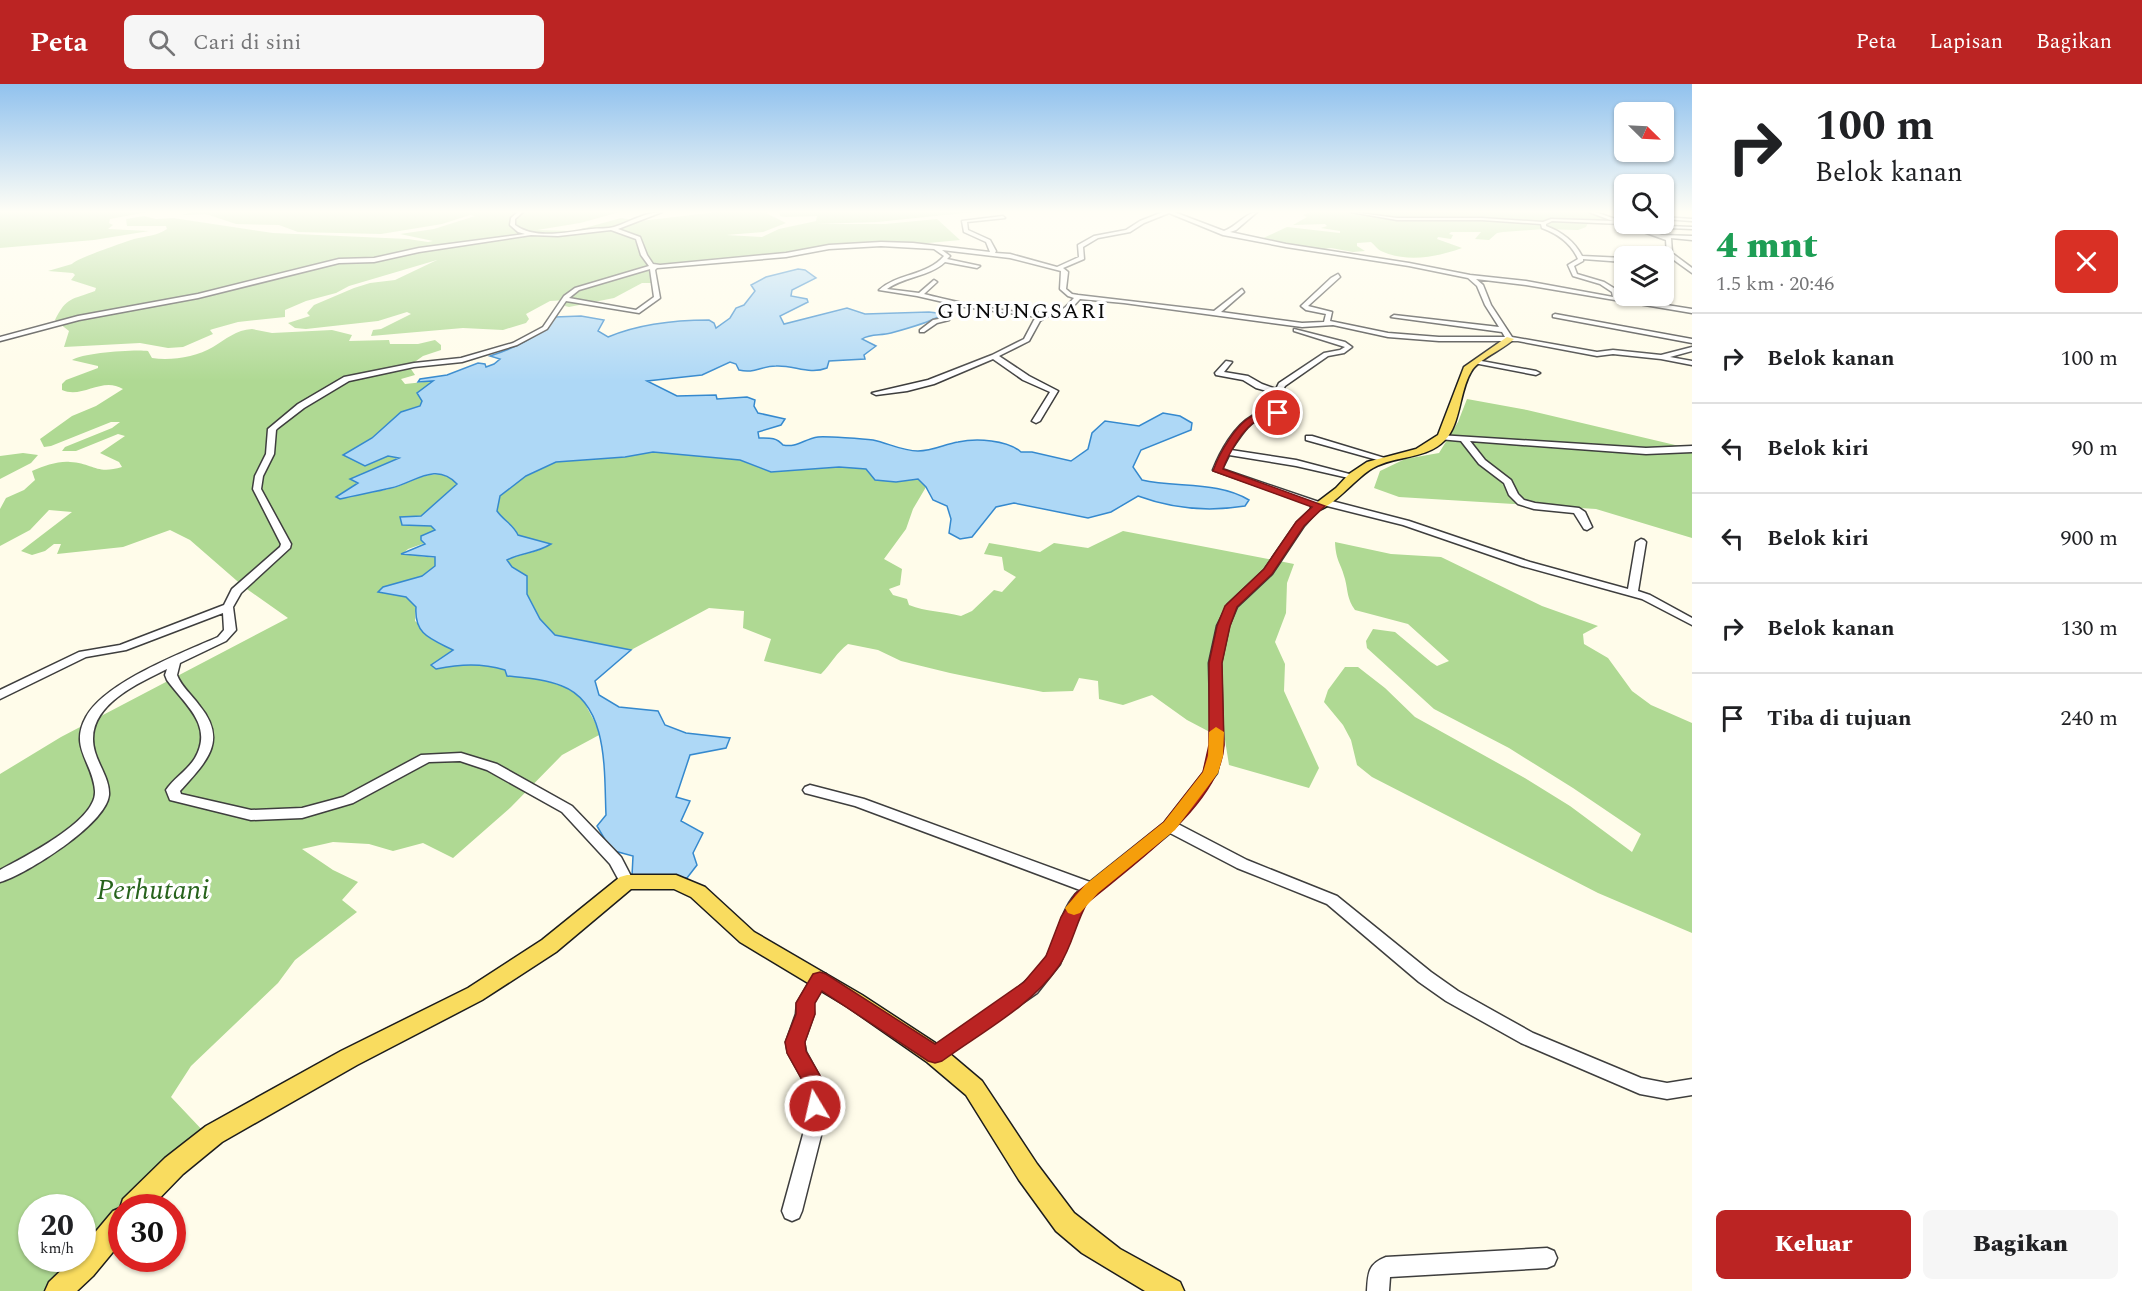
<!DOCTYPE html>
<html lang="id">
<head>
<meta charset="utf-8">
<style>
  body { margin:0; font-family:Spectral,serif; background:#f6f6f6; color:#202124; height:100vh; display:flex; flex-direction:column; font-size:22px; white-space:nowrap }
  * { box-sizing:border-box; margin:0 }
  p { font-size:20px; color:#757577 }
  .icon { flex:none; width:33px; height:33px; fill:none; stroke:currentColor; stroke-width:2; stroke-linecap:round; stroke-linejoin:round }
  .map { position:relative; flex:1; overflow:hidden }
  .panel { display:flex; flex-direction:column; background:#fff; width:450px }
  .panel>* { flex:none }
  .banner { background:#fff; color:#202124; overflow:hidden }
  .needle { width:39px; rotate:114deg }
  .controls { position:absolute; left:1614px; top:18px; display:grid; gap:12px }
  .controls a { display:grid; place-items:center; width:60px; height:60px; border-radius:9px; background:#fff; box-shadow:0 2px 4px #0004; font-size:30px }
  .speed { position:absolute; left:18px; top:1110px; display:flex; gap:12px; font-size:30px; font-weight:700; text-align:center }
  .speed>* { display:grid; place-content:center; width:78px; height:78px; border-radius:50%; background:#fff; box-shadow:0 2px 4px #0004; line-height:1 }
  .speed small { font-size:15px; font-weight:400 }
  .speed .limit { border:9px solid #d22; background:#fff; color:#111 }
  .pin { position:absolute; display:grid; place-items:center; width:51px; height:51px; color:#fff; margin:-26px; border:3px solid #fff; border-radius:50%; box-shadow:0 2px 6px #0007 }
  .me { position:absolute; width:66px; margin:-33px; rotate:351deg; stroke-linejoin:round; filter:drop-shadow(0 0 4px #0008) }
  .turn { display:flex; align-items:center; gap:21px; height:126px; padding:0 24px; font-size:27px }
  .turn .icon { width:78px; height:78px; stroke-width:2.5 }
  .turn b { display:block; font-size:42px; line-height:51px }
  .round { display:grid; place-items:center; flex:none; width:63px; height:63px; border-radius:9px; background:#f6f6f6 }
  .summary { display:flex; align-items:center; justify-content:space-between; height:102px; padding:0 24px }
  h1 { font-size:36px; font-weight:800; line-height:45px; color:#1e9e55 }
  .button { display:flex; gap:12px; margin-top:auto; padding:12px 24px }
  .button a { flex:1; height:69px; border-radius:9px; background:#bb2423; color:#fff; font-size:24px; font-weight:800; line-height:69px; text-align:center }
  .button a+a { background:#f6f6f6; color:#202124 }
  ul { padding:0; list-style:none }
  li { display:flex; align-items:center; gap:18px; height:90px; padding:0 24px; border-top:2px solid #e0e0e0 }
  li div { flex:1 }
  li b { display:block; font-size:22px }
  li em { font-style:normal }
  header { display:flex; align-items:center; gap:36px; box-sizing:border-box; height:84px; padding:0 30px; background:#bb2423; color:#fff }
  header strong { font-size:28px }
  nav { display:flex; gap:33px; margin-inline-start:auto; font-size:21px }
  .search { width:420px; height:54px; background:#f6f6f6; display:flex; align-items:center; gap:15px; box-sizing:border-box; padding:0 21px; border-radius:9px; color:#757577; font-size:22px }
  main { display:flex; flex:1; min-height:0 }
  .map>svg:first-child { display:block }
  .forest { fill:#afd993 }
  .water { fill:#aed8f6; stroke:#3589ce; stroke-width:1.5 }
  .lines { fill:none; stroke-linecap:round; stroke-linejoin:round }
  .minor-casing { stroke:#3e3e3e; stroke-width:3 }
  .major-casing { stroke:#1c1c1c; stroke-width:3 }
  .minor { fill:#fff; fill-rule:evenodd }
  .major { fill:#f9dc5f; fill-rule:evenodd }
  .route { fill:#bb2423; stroke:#7a1717; stroke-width:1.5 }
  .slow { fill:#f59e0b }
  .labels { text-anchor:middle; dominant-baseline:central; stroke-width:6; stroke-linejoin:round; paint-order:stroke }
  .far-quarter-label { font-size:22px; letter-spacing:1.5px; fill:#0b0b0b; stroke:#fff }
  .near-park-label { font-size:28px; font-style:italic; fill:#27631c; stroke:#fff }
</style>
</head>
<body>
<header>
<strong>Peta</strong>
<div class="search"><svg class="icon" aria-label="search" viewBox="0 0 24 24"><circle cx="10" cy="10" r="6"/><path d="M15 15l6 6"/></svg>Cari di sini</div>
<nav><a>Peta</a><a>Lapisan</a><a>Bagikan</a></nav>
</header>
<main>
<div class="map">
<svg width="1692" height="1207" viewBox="0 0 1692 1207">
  <rect width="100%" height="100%" fill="#fffcea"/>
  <!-- forest -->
  <g class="forest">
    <path d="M0,128H148L110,135L109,139L113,141L108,145L149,147L94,156L0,164Z"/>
    <path d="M192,128H620L580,139L537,146L574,147L621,134L640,137L717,128H768L766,129L786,139L763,148L726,151L762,153L779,145L816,137L817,132L785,133L780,132L779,128H974L877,138L816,140H885L937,135L960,156L918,160L869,159L795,170L650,184L652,199H642L614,214L569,223L565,222L566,216L550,217L526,230L529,235L526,239L503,246L463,244L371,252L373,246L381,245L411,230L407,228L378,237L306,245L295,244L288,239L310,232L307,229L314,221L354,204L370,199L395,196L437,176L349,202L336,209L306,217L285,226V233L238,238L213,245L210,246L213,250L183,263L168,264L140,259L64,263L69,247L55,236C67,212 72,216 95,207L96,204L71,196L75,191L73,189L48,187L72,180C75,175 125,158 134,155C146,152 157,152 167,145L166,142H127L126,135L144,132L156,135L173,134L273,149L408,155L428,158L433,157L400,150L434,145L475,132L470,131L442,140L381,150L298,148L279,141L236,140L206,130L182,131Z"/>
    <path d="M1310,128H1586L1614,138L1589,137L1586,143L1578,146L1544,145L1503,148L1497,149L1489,156L1475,155L1481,148H1451L1449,150L1453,151L1451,155L1438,153L1437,155L1462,164C1437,173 1407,179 1381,167C1377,165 1375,161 1371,158L1357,159V162L1365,167L1353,168L1331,164L1316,166L1259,156L1287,143L1340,149V147L1321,144L1327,142L1325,140L1293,141L1307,133L1303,131Z"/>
    <path d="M252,245L272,249L332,246L352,251L349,257L389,256L390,260H418L435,256L441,261V266L423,272L409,282L415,291L401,295L405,300L434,297L420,322L401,328L372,354L343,371L365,382L388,372L400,373L351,395L359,398L337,413C355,410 375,409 393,404C415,398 437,379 457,400L421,432L401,433L402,441L431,442L435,446L425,459L408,465L402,470L436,474L435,482L422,492L383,503L379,508L406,513L416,523L415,537L453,567L436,585L460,580L487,581L564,602L582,614L601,650L562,671L511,723L453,774L423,759L393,767L369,760L333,758L302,765L333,786L358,798L342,816L357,828L295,876L278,899L191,982L171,1013L205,1049L122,1124L83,1171L82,1124H32V1174L79,1175L50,1207H0V690L61,653L288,534L244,503L190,456L170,446L123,463L57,470L61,460H54L45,467L32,471L21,467L72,428L49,426L30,446L0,462V425L6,414L24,406L35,396L32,387C44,382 58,377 70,378C93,379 96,391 122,383L119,378L100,369L125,352L118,350L76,367H62L65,363L112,344L120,338H111L51,362L44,363L40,355L72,332L96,322L123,305C102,292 83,315 62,306V300L66,296L98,284V282L72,276C82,269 135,265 148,267L152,274C171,277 196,273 213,263C226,255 236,246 252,245Z"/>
    <path d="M1467,315L1527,326L1692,365V454L1596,425L1399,413L1374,404L1380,387L1405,375L1439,369L1458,338Z"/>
    <path d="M653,368L740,376L771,388L839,383L866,385L896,398L918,395L926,403L913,425L906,445L884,475L902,485L900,501L889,505L893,511L907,515L909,521C926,528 943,527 961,532L972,527L994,506L1002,508L1016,493L1004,486L1002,473L984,470L989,459L1040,468L1054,459L1088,464L1123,447L1294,480L1287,499L1286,529L1275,558L1285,580L1284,607L1319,684L1309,704L1229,681L1225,656L1187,636L1152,611L1123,621L1099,615L1098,597L1079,594L1073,607L1043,608L950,589L901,577L878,566L848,560C837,568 831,580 821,590L764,577L771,555L743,544L744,527L709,524L631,566L555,551L540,535L527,510V492L512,483L507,476C522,469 537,470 550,460L518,451C514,441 503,436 497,427L500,412L526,392L556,378L625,373Z"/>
    <path d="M23,369L38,371L31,379L0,395V372Z"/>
    <path d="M1335,458L1391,470L1441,473L1542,522L1598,542L1583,550L1584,560L1608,574L1632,607L1651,621L1692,639V849L1598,809L1372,693L1357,681L1351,656L1343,641L1324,618L1328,606L1345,583H1358L1385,604L1415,633L1523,693L1570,722L1632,768L1641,750L1573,704L1509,664L1434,625L1367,564L1366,557L1373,545L1395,548L1431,578L1437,582L1449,577L1408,540L1355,526C1347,515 1348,507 1345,495C1341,479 1336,478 1335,458Z"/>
  </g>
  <!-- water -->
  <path class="water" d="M798,185L805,186L816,194L792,206L791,212L807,215L808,218L780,232L784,240L847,224L865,230L929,228L937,229L938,233C929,238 902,246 891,249C880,252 871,249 862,255L876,262L864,271L865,275L829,277L827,284C809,291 794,281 776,282C761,282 754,290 739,286L736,280L730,278L702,291L647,297L677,312L716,311L717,315L747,313L755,316L754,322L758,329L785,335L781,341L758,348L759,354C769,354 776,353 783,361C797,364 804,355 818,353C825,352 865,355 873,356C888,359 902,367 918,367C933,367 945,360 958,358C977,354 1007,356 1021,368H1032L1071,377L1088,365L1092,349L1105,337L1139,342L1163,329L1180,332L1192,339L1191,346L1141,366L1133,383L1142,396C1177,404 1218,397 1249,416L1245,422C1208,428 1173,425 1138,412L1111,428L1088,434L1014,419L996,423L972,453L960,455L949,449L951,435L947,422L933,416L926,403L918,395L896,398L875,396L866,385L839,383L771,388L740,376L653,368L625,373L556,378L526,392L500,412L497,427C504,437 513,440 518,451L551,460C535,470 522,468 507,476L512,483L527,492V510L540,535L555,551L631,566L595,597L599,611L619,623L658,627L665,641L686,649L730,654L726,664L690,671L676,713L690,717L681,737L703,749L693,769L697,781L687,794L632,792L633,772L611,766L597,742L606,731C604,689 609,620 562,602C545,595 526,594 507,592L505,586C481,579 461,580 436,585L431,581L453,566C431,555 414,551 416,523L406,513L378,508L383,503L422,492L435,482V473L401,470L425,460L421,456V452L435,446L431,442L402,441L400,433L421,432L457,400C436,377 414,399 391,404C374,408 357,411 340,415L336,413L358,399L350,395L399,374L388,372L365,382L343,371L372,354L401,328L420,322L422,317L417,309L433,297L418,298L420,295L447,291L478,279L485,280L486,283L494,280L500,275L490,272C514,264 538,254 555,233L581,232L604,236L598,247L608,253C639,240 674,236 709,236L714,239L716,244L730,234L736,224L744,221L755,207L751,201L766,193Z"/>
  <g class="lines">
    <!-- minor casing -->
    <g class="minor-casing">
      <g id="minor">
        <path d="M518,128H523L515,135V141C535,156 567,148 591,145C598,144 608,145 614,143C630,138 645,128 662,128L618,145L640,153L647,171L653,180L660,181L786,169L829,161L881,158L913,159L990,168L986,158L964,148L962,137L1003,132L1005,134L967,138L968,146L990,156L996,167L995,169L1010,170L1057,183L1079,173L1078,161L1094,152L1126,146L1140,137L1163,128H1174L1224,147C1236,143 1245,129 1257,128L1236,146L1230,148L1286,160L1409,179L1470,191L1526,197L1613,213L1612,208L1600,200L1573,192L1568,181L1578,175C1571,159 1558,150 1542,144L1541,140L1482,136H1397L1351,128L1397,134H1482L1543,138L1551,135L1613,137L1589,128H1595L1662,151L1692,152V156L1671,154L1672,169L1692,184V189L1667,171L1666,156L1621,140L1552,137L1546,140V142C1562,148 1574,157 1582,172L1624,174V178L1583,175V177L1574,182L1577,190L1604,198L1617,206L1622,214L1692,225V229L1526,201L1476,195L1483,201L1491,221L1512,253L1597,268L1613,266L1661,271L1692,263V267L1670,273L1692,277V281L1661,275L1613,270L1597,272L1518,257H1439L1388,253L1333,241L1302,243L1124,219L1080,215L1068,228L1046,233L1040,237L1029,257L999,272L1029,292L1058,307L1040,337L1036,339L1032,337L1050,308L1023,296L993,275L934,300L907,307L876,311L872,309L928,296L992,271L1024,255L1034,236L1038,233L957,222L955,228L949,231V236L937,239L924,248H920V246L933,236L944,234L943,230L950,226L952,220L917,212L879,206C898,189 927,192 944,172L934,165L881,162L829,165L786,173L657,184L655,186L660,214L639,229L566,217L547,245L517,261L462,278L414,283L349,297L304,324L278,344L276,346L274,370L263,392L261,405L291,460L290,464L241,509L233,523L236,546L226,557L180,579L177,591C181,602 192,611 199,621C229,657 206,678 180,707L181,710L251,726L302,724L343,713L421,671L461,669L497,680L572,722L621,773L634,798L632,802L627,803L622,802L610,780L562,728L487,686L460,677L429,678L353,719L302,734L251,736L170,716L166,706C174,694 188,686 195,674C214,641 185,621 167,596L165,591L167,585C135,601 82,624 95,668C99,682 110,696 109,711C106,740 27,790 0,798V786C24,773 97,737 95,707C93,678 69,664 86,633C105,598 182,569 218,553L224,546L223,529L126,566L86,573L0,615V606L79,568L120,561L224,521L232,505L280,463L281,460L253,405L255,392L266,370L268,345L298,320L344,293L414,279L461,274L513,259L543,243L564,212L575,204L649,182L641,171L636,155L611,146L558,152L531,151L419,168L374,178L339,179L198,214L79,236L0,257V253L78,232L198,210L339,175L374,174L419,164L525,150L518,148L510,141L511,134ZM1169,129L1223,151L1286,163L1409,182L1468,194L1477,202L1485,221L1499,243L1394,231L1391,233L1502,248L1505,253H1439L1388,249L1330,237L1332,228L1308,222L1340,193L1338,190L1331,194L1301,222L1306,226L1326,230L1324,238L1302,239L1221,228L1244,208L1242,205L1214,227L1078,211L1072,210L1066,205L1068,188L1063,184L1084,175L1083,163L1098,154L1130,148L1144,139ZM942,166L1010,174L1061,187L1060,205L1068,212L1074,214C1070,218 1066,224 1061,226C1032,236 955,218 924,210L937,198L934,196L919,209L887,205C905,192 929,193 945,178L977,184L980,182L947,175L950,172ZM650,185L654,213L636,226L569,214L579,206Z"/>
        <path d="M1664,133L1692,135V137L1664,135Z"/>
        <path d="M1643,141L1692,143V145L1645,143Z"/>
        <path d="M1555,230L1692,255V259L1553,233V231Z"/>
        <path d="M1294,245L1345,258L1352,263L1344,269L1328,272L1285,302L1282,308L1283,330C1276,332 1270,332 1263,334C1248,337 1239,355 1231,366L1296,376L1357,392L1353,395L1296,382L1229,371L1222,385L1319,418L1324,415L1409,437L1530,478L1628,505L1636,458L1641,455L1644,456L1646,458L1638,507L1650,511L1692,534V541L1642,515L1522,482L1403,441L1323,421L1304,442L1272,490L1237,523L1229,542L1221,579L1223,661L1217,689L1178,740L1247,776L1337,812L1431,888L1458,907L1533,949L1641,994L1667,999L1692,995V1011L1667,1015L1640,1010L1521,959L1446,917L1419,898L1327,820L1237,784L1170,749L1086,818L1078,834L1060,880L1037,909L941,976L935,979L929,976L926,971L929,966C962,942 1028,906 1047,872C1059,851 1061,822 1080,806L855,722L805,709L803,706L805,703L810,701L864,715L1090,798L1164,739L1204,688L1211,661L1209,579L1217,542L1228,520L1264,486L1297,438L1314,422L1213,386C1220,368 1234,342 1252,332C1260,329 1268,329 1276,327L1274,309L1256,304L1243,296L1216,291L1215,289L1226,277L1232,278L1224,288L1248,292L1262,300L1276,305L1279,299L1324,269L1340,266L1345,263L1294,247Z"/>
        <path d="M1476,276L1536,287L1540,289L1536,291L1474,279V277Z"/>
        <path d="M1439,351L1646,364L1692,362V368L1646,370L1470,357L1485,376L1511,396L1518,410L1524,416L1535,419L1579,424L1585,428L1592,443L1587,446L1584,445L1574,429L1534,425L1518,420L1509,411L1504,399L1479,380L1461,357L1439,355Z"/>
        <path d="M1306,352H1312L1388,375L1381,377L1306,356Z"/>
        <path d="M820,888L826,890L828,895L813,920L814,930L804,958L806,968L821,995L825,1036L802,1127L799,1134L792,1137L785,1134L782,1127L807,1036L803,996L788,969L786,958L796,930L797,919L814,890Z"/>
        <path d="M1547,1164L1554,1167L1557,1174L1554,1181L1547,1184L1390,1193L1389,1207H1367C1368,1189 1368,1180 1386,1173Z"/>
      </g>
    </g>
    <!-- major casing -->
    <g class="major-casing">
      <g id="major">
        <path d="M1507,253L1514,255C1504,265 1477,276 1471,288C1459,308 1461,339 1445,356C1426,376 1395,371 1373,384C1357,392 1327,431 1311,427V423L1336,404L1349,390L1367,378L1416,365L1438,351L1464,283Z"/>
        <path d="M627,791H676L705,803L754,848L862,911L943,964L982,997L1037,1080L1074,1129L1120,1165L1180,1198L1184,1207H1145L1082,1169L1056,1147L1019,1096L966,1011L927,978L848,923L740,858L691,813L674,805H631L556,868L482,916L357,981L222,1058L183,1090L150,1124H122V1157L93,1192L77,1207H45L49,1198L74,1174H82V1164L113,1127L120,1124L123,1115L165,1074L206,1042L341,967L468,904L542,856L620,793Z"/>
      </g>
    </g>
    <!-- minor -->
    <use href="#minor" class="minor"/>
    <!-- major -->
    <use href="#major" class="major"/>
  </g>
  <!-- sky -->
  <linearGradient id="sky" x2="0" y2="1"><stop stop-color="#91c2ee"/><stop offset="0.43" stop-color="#fffef6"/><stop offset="1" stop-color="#fffef6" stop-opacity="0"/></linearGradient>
  <rect width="1692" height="297" fill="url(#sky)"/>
  <!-- route -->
  <path class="route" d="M1278,327H1281V331C1274,333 1265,333 1258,336C1243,343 1228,371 1223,385L1325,422L1304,442L1272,490L1237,523L1230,542L1222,579L1224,661C1221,720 1130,783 1087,819C1076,838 1072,863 1059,882C1031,922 982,948 942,977L935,979L928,977L822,907L815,919V930L805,958L806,967L822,995L825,1022L822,1028L815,1031L808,1028L804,1022L802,996L787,969L785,958L796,930V919L813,890L820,888L826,890L935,960L1024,898L1046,872L1061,833L1075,810L1164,738L1203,688L1209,661V579L1217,542L1225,522L1264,485L1296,438L1312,423L1213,387C1219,370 1237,337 1255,331C1262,328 1271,328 1278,327Z"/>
  <!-- slow -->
  <path class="slow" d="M1216,643L1224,648L1223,672L1218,689L1175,746L1098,809L1080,829L1074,831L1068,829L1065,824L1086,800L1164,738L1203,688L1208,672L1209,648Z"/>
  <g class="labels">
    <!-- far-quarter labels -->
    <g class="far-quarter-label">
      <text x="1022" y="227">GUNUNGSARI</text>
    </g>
    <!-- near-park labels -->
    <g class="near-park-label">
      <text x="153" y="806">Perhutani</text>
    </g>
  </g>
</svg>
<div class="controls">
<a><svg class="needle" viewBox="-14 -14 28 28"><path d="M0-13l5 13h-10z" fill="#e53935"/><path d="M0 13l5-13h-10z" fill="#757577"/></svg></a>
<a><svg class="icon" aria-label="search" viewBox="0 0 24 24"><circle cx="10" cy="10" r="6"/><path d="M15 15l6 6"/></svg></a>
<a><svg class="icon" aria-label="layers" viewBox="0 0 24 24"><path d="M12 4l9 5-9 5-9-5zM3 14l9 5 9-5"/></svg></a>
</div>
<div class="speed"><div>20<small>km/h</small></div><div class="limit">30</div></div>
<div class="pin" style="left:1278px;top:329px;background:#d93025"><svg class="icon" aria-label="arrive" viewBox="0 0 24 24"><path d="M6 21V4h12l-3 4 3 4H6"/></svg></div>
<svg class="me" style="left:815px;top:1022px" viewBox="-20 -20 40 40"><circle r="17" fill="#bb2423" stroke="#fff" stroke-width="3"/><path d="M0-11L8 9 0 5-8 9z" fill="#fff"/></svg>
</div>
<section class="panel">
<div class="banner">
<div class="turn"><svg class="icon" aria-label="right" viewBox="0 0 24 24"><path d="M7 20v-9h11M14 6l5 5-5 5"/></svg><div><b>100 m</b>Belok kanan</div></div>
</div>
<div class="summary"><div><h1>4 mnt</h1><p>1.5 km · 20:46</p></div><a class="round" style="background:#d93025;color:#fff"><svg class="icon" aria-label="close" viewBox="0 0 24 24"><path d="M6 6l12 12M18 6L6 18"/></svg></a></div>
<ul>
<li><svg class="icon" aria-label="right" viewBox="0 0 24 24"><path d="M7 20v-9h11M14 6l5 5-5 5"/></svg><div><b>Belok kanan</b></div><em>100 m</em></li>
<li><svg class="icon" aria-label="left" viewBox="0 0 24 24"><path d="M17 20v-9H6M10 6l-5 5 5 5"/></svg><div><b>Belok kiri</b></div><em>90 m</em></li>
<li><svg class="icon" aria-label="left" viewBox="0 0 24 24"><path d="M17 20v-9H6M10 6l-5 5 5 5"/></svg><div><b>Belok kiri</b></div><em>900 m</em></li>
<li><svg class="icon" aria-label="right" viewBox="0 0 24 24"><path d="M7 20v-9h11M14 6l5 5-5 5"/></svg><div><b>Belok kanan</b></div><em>130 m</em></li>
<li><svg class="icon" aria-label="arrive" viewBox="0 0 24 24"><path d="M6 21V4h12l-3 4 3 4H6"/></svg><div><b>Tiba di tujuan</b></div><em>240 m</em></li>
</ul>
<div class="button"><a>Keluar</a><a>Bagikan</a></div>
</section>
</main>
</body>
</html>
